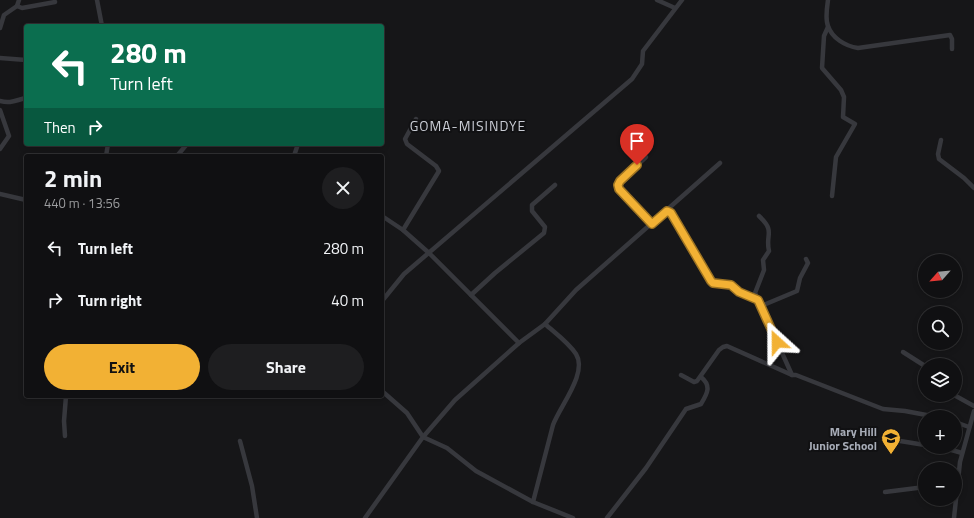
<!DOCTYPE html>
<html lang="en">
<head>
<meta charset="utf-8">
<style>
  body { margin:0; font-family:"Titillium Web",sans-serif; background:#1e1e20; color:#f1f3f6; height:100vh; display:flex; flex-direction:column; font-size:15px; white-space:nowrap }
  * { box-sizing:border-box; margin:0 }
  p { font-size:13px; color:#9c9d9f }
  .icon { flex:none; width:22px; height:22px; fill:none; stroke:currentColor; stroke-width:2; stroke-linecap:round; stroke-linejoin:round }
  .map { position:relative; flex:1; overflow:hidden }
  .sheet { position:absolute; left:24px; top:154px; width:360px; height:244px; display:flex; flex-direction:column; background:#101012; border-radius:4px; box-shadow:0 2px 6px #0003,0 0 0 1px #303032 }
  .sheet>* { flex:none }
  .top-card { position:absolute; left:24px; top:24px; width:360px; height:122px; border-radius:4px; box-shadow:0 2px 6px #0003,0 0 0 1px #303032; background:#0b6e4f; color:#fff; overflow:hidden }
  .needle { width:26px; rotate:243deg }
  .fabs { position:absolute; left:918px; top:254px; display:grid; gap:8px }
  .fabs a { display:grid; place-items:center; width:44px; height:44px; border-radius:50%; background:#101012; box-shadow:0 2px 6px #0003,0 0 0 1px #303032; font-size:20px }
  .pin { position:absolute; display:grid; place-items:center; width:34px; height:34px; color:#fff; margin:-41px -17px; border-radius:50% 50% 50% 0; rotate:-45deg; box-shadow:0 0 4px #0007 }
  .pin .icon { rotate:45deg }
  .me { position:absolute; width:44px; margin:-22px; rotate:336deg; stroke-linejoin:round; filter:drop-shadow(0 0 3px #0008) }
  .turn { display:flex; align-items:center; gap:14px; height:84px; padding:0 20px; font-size:18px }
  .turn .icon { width:52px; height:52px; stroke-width:2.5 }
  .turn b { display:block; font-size:28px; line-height:34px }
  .then { display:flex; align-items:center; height:38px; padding:0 20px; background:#0003; gap:8px; font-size:15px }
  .round { display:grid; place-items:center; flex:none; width:42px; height:42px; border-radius:21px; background:#1e1e20 }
  .headline { display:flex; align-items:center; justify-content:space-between; height:68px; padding:0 20px }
  h1 { font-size:24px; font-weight:700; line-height:30px }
  .action { display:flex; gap:8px; margin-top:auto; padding:8px 20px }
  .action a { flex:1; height:46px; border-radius:24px; background:#f2b134; color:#111; font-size:16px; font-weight:700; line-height:46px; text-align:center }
  .action a+a { background:#1e1e20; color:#f1f3f6 }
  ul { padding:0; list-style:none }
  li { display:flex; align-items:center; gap:12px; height:52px; padding:0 20px }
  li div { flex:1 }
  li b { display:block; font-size:15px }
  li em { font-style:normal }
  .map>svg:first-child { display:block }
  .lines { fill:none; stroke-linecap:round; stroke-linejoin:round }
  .street { stroke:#37383d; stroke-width:4.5 }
  .route-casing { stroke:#9d7322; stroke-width:10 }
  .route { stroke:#f2b134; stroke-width:7 }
  .labels { text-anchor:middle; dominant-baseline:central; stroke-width:4; stroke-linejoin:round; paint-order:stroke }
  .poi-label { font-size:12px; font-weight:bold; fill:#a8adb8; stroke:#111113; text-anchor:end }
  .quarter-label { font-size:14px; letter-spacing:1px; fill:#c9ccd4; stroke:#111113 }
</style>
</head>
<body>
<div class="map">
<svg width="974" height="518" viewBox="0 0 974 518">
  <rect width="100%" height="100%" fill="#161618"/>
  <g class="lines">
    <!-- street -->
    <g class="street">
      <path d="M97,0L102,26"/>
      <path d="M657,0L675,8"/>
      <path d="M828,0C827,7 825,19 828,26C832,38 845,46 858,48L950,35L952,39V49"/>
      <path d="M17,6L22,8L55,2"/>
      <path d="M828,27L824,36L822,68L841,90L844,97L843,117L855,124L836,157L832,196"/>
      <path d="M0,28L4,15L17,6L19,0"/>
      <path d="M0,58L26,60"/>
      <path d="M0,101C11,104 16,100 26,98"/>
      <path d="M0,110L9,136L0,149"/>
      <path d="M941,140L938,154L939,159L964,178L974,188"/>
      <path d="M106,156L108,144"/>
      <path d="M177,156L187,144"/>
      <path d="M294,156L298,144"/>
      <path d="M646,157L620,181L617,185L623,194L652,224"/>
      <path d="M0,194L26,200"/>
      <path d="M667,211L673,216L711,281L713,283L731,285L739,292L758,300"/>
      <path d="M759,216C776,232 765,234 769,251L763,260L764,270L755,293L792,375"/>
      <path d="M403,230L439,171L436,166L407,144L405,139L416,119"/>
      <path d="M471,295L495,273L544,233L545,227L532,211V205L555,185"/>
      <path d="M382,301L404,274L632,79L642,64L643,51L682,0"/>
      <path d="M761,306L797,291L800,278L808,263L806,259"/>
      <path d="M519,343L545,324L576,290L720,163"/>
      <path d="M903,352L925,366"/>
      <path d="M681,375L694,382L697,381L719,350L723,347L727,346L792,375H796L883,409L905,411L937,417"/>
      <path d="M382,391L407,413L423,437L447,448L476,471L533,502L573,518"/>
      <path d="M954,395L974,406"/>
      <path d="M955,422L969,427"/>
      <path d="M65,436L64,421L66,396"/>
      <path d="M240,441L252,486L257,518"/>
      <path d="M900,441L925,445"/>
      <path d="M941,447L962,453"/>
      <path d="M885,492L925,487"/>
      <path d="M533,502L553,425C560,406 588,373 576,354C568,342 555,333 545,324"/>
      <path d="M365,518L423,437L455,400L519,343L429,253L403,230L382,216"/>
      <path d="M607,518L646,468L686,409L701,404C707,394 712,386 701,377"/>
      <path d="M954,518L960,462L974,411"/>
    </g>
  </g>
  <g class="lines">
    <!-- route casing -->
    <g class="route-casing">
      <path id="route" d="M637,165L620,181L618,185L619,189L652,224L667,211L671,213L711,281L713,283L731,285L739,292L758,300L777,342"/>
    </g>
    <!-- route -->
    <use href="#route" class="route"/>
  </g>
  <!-- icons -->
  <defs>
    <g id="school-pin" transform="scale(1)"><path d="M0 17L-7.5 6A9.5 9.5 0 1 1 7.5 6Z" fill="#f2b134" stroke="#111113"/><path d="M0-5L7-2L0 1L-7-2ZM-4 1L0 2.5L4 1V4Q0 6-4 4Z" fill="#111"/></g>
  </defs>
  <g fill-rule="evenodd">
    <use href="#school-pin" x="891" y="438"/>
  </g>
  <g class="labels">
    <!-- poi labels -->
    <g class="poi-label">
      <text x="877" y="431">Mary Hill<tspan x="877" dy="14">Junior School</tspan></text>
    </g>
    <!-- quarter labels -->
    <g class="quarter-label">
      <text x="468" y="125">GOMA-MISINDYE</text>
    </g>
  </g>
</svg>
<div class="fabs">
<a><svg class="needle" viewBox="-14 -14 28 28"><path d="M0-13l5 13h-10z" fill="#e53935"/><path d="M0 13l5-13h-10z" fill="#9c9d9f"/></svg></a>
<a><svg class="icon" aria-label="search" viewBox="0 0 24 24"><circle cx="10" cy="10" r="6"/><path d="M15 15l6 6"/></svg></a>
<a><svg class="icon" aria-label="layers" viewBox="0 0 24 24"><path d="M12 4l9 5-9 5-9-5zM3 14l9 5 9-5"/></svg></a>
<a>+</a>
<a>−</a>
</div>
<div class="pin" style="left:637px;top:165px;background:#d93025"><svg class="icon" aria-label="arrive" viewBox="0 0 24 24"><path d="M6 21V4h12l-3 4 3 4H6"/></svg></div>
<svg class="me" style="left:777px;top:342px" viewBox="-20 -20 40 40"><path d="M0-17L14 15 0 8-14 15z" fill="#f2b134" stroke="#fff" stroke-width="4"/></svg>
<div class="top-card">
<div class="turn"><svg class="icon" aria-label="left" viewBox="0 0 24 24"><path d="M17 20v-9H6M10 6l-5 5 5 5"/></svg><div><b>280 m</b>Turn left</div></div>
<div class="then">Then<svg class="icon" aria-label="right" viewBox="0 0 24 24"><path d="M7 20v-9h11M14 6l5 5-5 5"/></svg></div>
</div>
<section class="sheet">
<div class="headline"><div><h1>2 min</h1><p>440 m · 13:56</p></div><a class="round"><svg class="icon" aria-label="close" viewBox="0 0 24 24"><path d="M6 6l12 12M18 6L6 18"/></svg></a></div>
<ul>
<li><svg class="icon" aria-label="left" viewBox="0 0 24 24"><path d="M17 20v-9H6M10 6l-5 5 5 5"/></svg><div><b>Turn left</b></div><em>280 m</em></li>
<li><svg class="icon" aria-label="right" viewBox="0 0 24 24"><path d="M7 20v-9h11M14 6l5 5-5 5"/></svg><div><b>Turn right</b></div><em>40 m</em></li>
</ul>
<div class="action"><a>Exit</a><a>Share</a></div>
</section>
</div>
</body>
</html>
